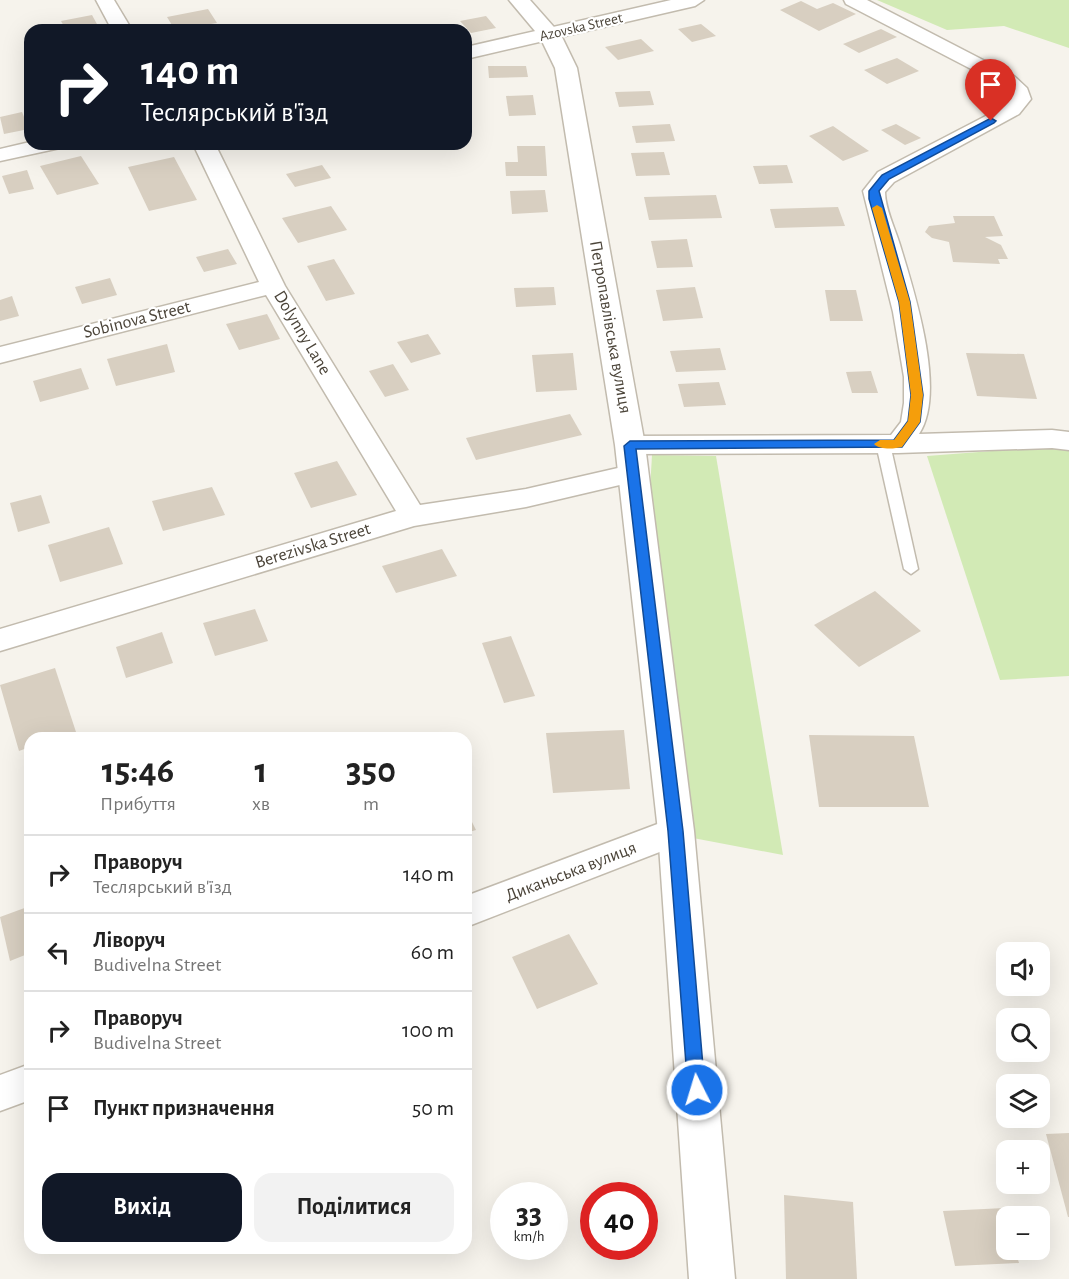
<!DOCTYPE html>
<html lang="uk">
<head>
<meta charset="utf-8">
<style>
  body { margin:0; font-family:"Alegreya Sans",sans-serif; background:#f2f2f2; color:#222; height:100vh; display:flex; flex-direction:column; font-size:22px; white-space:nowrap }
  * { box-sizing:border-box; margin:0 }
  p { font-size:20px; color:#767676 }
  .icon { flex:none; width:33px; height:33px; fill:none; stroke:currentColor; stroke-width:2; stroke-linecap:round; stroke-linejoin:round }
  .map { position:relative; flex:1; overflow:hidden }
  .details { position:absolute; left:24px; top:732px; width:448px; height:522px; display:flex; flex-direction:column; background:#fff; border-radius:18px; box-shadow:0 6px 24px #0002 }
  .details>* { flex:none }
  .banner { position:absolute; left:24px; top:24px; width:448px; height:126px; border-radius:18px; box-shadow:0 6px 24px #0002; background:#111827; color:#fff; overflow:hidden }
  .fabs { position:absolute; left:996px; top:942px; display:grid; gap:12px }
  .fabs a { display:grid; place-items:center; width:54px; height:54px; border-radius:12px; background:#fff; box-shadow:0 6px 24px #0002; font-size:30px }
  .speed { position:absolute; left:490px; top:1182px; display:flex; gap:12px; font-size:30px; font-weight:700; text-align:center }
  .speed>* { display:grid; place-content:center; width:78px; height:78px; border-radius:50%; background:#fff; box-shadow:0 6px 24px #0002; line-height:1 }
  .speed small { font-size:15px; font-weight:400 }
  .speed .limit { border:9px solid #d22; background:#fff; color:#111 }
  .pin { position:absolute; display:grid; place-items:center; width:51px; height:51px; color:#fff; margin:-62px -26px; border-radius:50% 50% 50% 0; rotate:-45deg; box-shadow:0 0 6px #0007 }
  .pin .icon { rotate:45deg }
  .me { position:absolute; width:66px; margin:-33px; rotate:355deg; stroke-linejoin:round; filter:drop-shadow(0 0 4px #0008) }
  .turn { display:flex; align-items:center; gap:21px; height:126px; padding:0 18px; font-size:27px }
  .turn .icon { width:78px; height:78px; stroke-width:2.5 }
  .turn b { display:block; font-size:42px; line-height:51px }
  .eta { display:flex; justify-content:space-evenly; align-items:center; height:102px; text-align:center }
  .eta b { font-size:36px; font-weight:700; line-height:42px }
  .action { display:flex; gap:12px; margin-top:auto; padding:12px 18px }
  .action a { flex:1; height:69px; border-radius:18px; background:#111827; color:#fff; font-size:24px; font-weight:700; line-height:69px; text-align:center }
  .action a+a { background:#f2f2f2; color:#222 }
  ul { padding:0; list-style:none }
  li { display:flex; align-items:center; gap:18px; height:78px; padding:0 18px; border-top:2px solid #e0e0e0 }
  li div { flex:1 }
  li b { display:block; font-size:22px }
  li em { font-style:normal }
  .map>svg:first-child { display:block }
  .green { fill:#d2eab5 }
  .building { fill:#d8cfc1 }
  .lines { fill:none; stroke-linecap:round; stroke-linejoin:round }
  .service-casing { stroke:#c2bbae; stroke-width:3 }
  .minor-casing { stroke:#c2bbae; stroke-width:3 }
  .tertiary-casing { stroke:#c2bbae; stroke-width:3 }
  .service { fill:#fff; fill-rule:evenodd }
  .minor { fill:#fff; fill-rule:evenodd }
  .tertiary { fill:#fff; fill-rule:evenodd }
  .route { fill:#1a73e8; stroke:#114b97; stroke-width:1.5 }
  .slow { fill:#f59e0b }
  .labels { text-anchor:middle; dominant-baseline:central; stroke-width:4.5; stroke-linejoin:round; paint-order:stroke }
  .far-street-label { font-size:15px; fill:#4b4439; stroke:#fff }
  .street-label { font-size:18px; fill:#4b4439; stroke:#fff }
</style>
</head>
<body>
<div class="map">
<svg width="1069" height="1279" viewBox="0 0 1069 1279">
  <rect width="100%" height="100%" fill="#f6f3ec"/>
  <!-- green -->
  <g class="green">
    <path d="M877,0H1069V48L1004,26L947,30Z"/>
    <path d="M1059,446L1069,451V676L1000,680L927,456Z"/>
    <path d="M652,455L716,456L783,855L693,838L650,490Z"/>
  </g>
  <!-- building -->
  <g class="building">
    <path d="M801,1L817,9L833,3L856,14L819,31L780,10Z"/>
    <path d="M208,9L217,23L175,30L167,17Z"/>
    <path d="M92,15L98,26L66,30L61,21Z"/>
    <path d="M486,16L496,28L471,33L460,21Z"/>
    <path d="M701,24L716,36L692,42L678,29Z"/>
    <path d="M881,29L897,37L859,53L843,44Z"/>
    <path d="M641,39L654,51L618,60L605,47Z"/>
    <path d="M897,58L919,71L887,84L864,70Z"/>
    <path d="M488,66H526L528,77L489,78Z"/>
    <path d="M991,79L1010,90L986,100L967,89Z"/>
    <path d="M650,91L654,105L619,107L615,92Z"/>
    <path d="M533,95L536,115L509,116L506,96Z"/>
    <path d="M22,112L29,129L4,134L0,117Z"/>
    <path d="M670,124L675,141L636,143L632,126Z"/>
    <path d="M896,124L921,138L905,145L881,130Z"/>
    <path d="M833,126L869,151L843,161L809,136Z"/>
    <path d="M517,146H545L547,176H506L505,162H518Z"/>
    <path d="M664,152L670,175L636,176L631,153Z"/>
    <path d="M81,156L99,184L57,195L40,166Z"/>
    <path d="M174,157L197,200L149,211L128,167Z"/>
    <path d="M322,165L331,178L295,187L286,174Z"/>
    <path d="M787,165L793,183L759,184L753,166Z"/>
    <path d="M27,170L34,189L9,194L2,176Z"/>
    <path d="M545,190L548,212L512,214L510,191Z"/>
    <path d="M716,195L722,218L649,220L644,197Z"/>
    <path d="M331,206L347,230L298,243L282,218Z"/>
    <path d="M838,207L845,226L775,228L770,209Z"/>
    <path d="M953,216H994L1003,236L985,237L1001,245L1008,259H998L1000,264L953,262L949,242L932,238L925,232L929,226L955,223Z"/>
    <path d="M687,239L693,267L657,268L651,241Z"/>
    <path d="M228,249L237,264L204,272L196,257Z"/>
    <path d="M334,259L355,294L326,301L307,266Z"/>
    <path d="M110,278L117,295L82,304L75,287Z"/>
    <path d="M554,287L556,305L516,307L514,288Z"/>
    <path d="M695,287L703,318L663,321L656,290Z"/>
    <path d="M825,290H856L863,321H830Z"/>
    <path d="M12,296L19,316L0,321V300Z"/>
    <path d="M267,314L280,339L239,350L226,324Z"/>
    <path d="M428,334L441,354L411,363L397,342Z"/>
    <path d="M167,344L175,372L116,386L107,359Z"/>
    <path d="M720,348L726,370L676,372L670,351Z"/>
    <path d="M573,353L577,390L536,392L532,355Z"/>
    <path d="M966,353L1024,354L1037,399L977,396Z"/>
    <path d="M393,364L409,390L385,397L369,371Z"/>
    <path d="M81,368L89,389L40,402L33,381Z"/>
    <path d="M871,371L878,393H852L846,372Z"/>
    <path d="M719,382L726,405L684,407L678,384Z"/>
    <path d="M570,414L582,435L476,460L466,438Z"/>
    <path d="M337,461L357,495L311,508L294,473Z"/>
    <path d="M212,487L225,515L163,531L152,501Z"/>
    <path d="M41,495L50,523L18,532L10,503Z"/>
    <path d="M109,527L123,564L60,582L48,545Z"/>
    <path d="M442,549L457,576L396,593L382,566Z"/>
    <path d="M875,591L921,631L859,667L814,625Z"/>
    <path d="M255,609L268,641L215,656L203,623Z"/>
    <path d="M162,632L173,663L126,678L116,647Z"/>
    <path d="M511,636L535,696L504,703L482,643Z"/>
    <path d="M55,668L76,732L58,738H30V747L19,751L0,685Z"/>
    <path d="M624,730L630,789L553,793L546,733Z"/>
    <path d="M809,735L914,736L929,807H819Z"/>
    <path d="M466,810L476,830L466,833Z"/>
    <path d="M30,906V953L10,961L0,917Z"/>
    <path d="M569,934L598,984L537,1009L512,957Z"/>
    <path d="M1069,1133V1217H1068L1046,1134Z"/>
    <path d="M784,1195L853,1202L857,1279H786Z"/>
    <path d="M1005,1208L1006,1250H1015L1019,1263L955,1266L943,1211Z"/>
  </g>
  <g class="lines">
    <!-- service casing -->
    <g class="service-casing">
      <path id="service" d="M883,440L890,444L918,569L911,574L904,569L876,444Z"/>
    </g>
    <!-- minor casing -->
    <g class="minor-casing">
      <g id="minor">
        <path d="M96,0H114L132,30H112Z"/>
        <path d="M671,0H704L695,6L466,59V47Z"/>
        <path d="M844,0H867L1014,76L1027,88L1031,99L1019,114L894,182L885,192C885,209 895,228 900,245C914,291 947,392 919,434L1052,430L1069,432V450L1052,448L898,453L630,454L621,451L617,445L621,439L630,436L891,435L901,422L904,403V377L893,312L863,191L878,172L1005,106L1011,98L1010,94L1000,84L846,4Z"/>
        <path d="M30,142L64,144L60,148L0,161V149Z"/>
        <path d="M193,144H215L285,286L420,505L526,489L631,465L641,468L645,474L641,480L526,507L414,526L0,651V629L396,511L266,295L0,363V347L259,282Z"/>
        <path d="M676,817L688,821L693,831L688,841L466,927V896Z"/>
        <path d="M30,1064V1100L0,1111V1075Z"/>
      </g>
    </g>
    <!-- tertiary casing -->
    <g class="tertiary-casing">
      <path id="tertiary" d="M509,0H530L561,35L577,68L645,445L694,831L735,1279H689L658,831L615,445L555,68L540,37Z"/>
    </g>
    <!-- service -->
    <use href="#service" class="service"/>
    <!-- minor -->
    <use href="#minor" class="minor"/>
    <!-- tertiary -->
    <use href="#tertiary" class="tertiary"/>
  </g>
  <!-- route -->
  <path class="route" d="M991,118L996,121L994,123L889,179L879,191L910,302L923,395L920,422L902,447L636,449L683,831L705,1090L703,1096L697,1099L691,1096L688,1090L668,831L624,446L630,441L894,440L908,421L911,395L899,302L869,199V191L882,175Z"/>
  <!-- slow -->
  <path class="slow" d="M877,205L882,208L910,302L923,395L920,422L902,447C894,449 880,450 874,444L880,440H894L908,421L911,395L899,302L872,208Z"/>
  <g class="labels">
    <!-- far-street labels -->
    <g class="far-street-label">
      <text transform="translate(581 27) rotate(-13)">Azovska Street</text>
    </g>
    <!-- street labels -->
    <g class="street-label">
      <text transform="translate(137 320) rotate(-14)">Sobinova Street</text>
      <text transform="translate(610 327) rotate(80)">Петропавлівська вулиця</text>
      <text transform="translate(302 333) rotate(59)">Dolynny Lane</text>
      <text transform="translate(313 546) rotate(-17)">Berezivska Street</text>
      <text transform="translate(571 872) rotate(-21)">Диканьська вулиця</text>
    </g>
  </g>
</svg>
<div class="fabs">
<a><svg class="icon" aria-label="sound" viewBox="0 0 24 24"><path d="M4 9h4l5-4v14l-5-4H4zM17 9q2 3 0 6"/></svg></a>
<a><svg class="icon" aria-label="search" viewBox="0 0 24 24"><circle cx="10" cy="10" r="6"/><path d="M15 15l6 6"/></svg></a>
<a><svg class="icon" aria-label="layers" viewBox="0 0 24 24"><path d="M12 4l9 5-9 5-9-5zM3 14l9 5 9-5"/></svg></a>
<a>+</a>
<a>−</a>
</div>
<div class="speed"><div>33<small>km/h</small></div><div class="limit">40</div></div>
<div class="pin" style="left:991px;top:121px;background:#d93025"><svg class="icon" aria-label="arrive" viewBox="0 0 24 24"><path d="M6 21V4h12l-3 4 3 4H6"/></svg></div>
<svg class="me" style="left:697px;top:1090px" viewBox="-20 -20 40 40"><circle r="17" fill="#1a73e8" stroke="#fff" stroke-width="3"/><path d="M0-11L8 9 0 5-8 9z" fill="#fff"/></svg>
<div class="banner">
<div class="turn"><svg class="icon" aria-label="right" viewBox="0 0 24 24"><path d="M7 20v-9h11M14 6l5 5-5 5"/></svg><div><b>140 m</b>Теслярський в'їзд</div></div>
</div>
<section class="details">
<div class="eta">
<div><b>15:46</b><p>Прибуття</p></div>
<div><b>1</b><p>хв</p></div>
<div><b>350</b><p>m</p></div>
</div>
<ul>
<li><svg class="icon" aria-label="right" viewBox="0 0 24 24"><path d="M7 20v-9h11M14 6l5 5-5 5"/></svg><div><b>Праворуч</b><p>Теслярський в'їзд</p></div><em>140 m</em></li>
<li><svg class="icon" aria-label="left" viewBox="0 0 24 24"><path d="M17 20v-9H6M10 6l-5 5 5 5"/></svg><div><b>Ліворуч</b><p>Budivelna Street</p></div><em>60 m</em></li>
<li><svg class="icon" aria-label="right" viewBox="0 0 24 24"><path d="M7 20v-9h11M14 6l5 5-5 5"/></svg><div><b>Праворуч</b><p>Budivelna Street</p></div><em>100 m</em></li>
<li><svg class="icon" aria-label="arrive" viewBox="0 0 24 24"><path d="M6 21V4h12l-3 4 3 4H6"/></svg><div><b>Пункт призначення</b></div><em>50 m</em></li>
</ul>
<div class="action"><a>Вихід</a><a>Поділитися</a></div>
</section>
</div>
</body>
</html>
